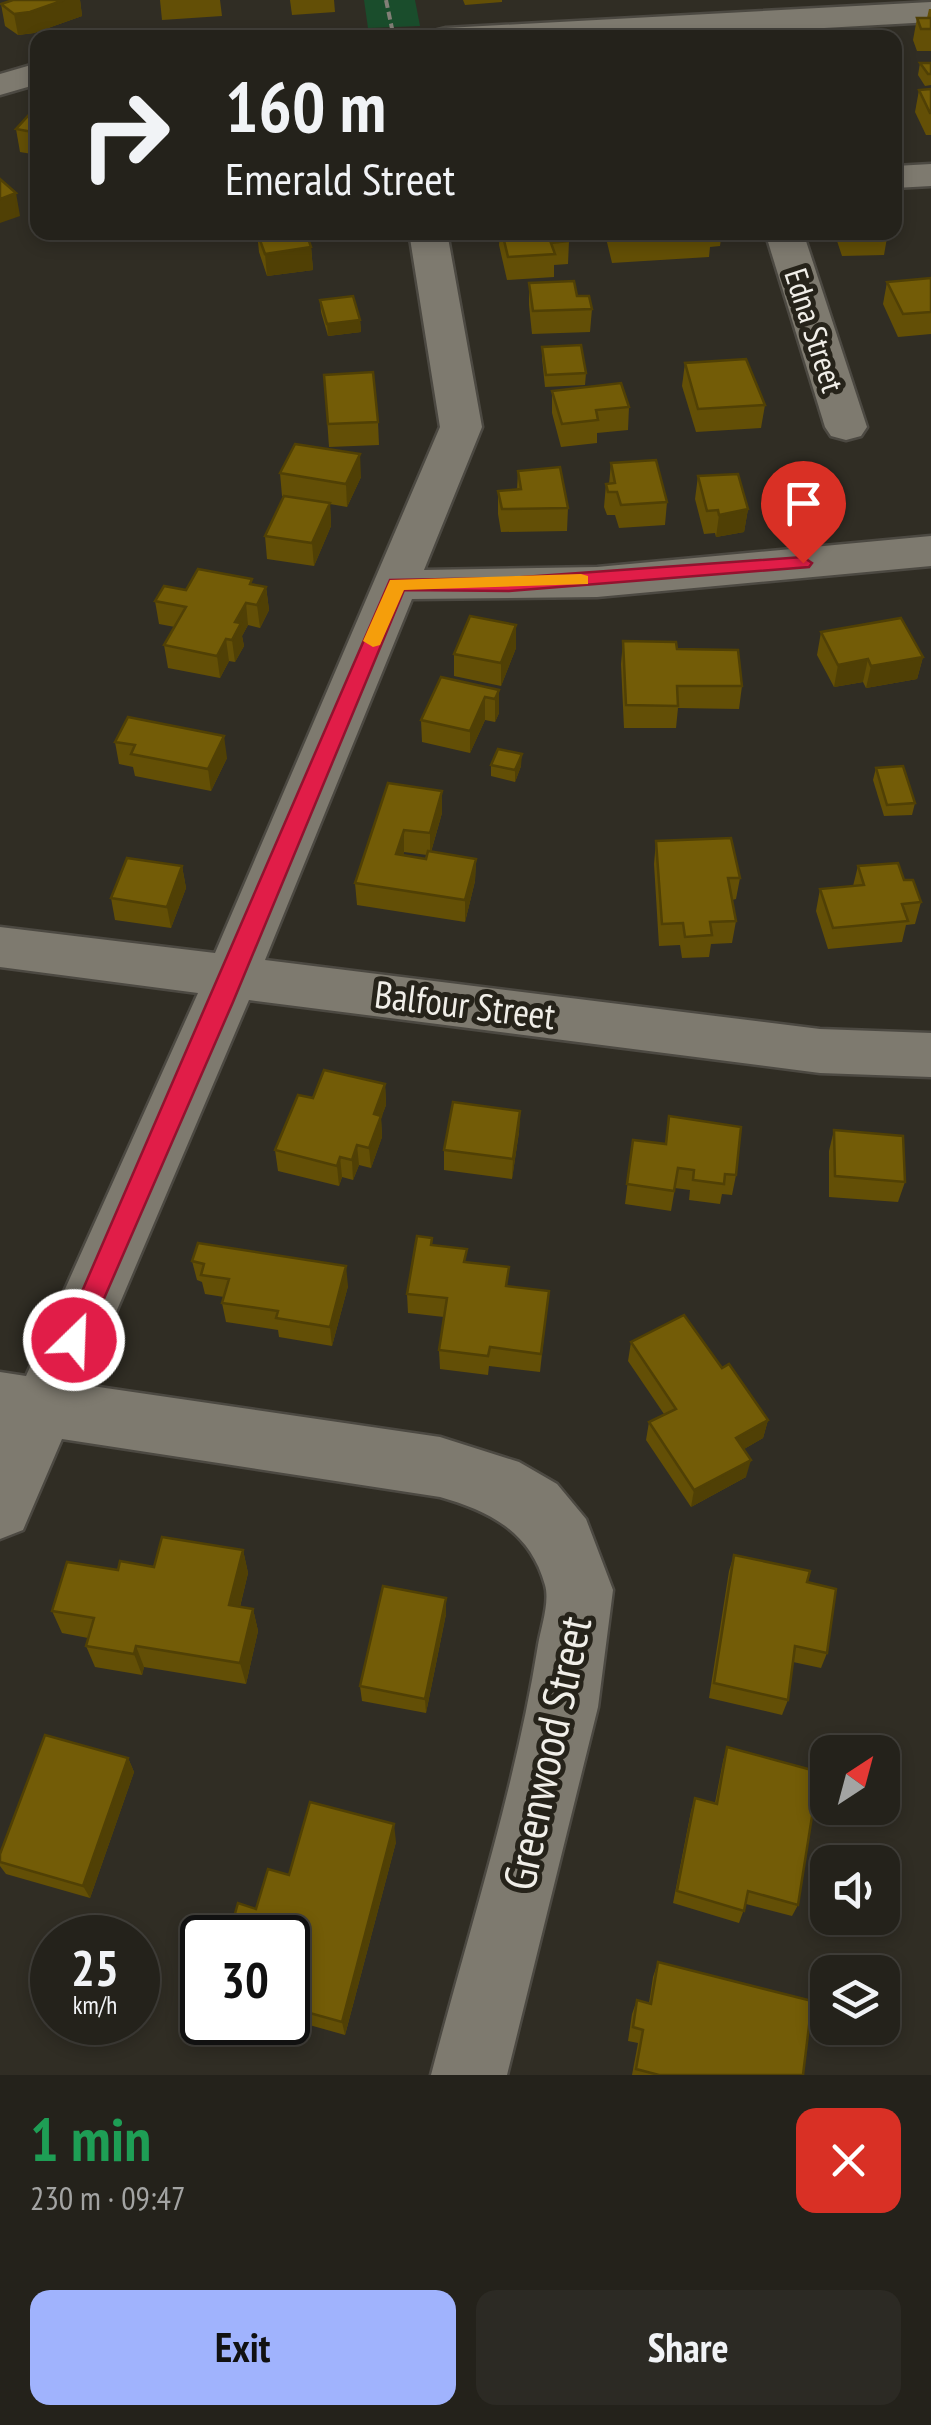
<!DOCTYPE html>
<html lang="en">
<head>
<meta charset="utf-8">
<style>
  body { margin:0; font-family:"PT Sans Narrow",sans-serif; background:#2c2a24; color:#f1f3f6; height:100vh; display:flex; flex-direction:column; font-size:38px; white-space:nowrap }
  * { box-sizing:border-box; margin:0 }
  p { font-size:32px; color:#a3a4a3 }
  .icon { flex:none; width:55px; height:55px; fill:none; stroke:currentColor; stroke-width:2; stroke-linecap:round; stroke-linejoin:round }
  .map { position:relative; height:2075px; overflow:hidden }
  .panel { display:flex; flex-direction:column; background:#24221b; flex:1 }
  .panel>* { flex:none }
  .top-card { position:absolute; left:30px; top:30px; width:872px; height:210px; border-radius:20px; box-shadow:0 5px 15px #0003,0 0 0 2px #413f3a; background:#24221b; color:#f1f3f6; overflow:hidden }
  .needle { width:65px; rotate:36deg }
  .fabs { position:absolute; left:810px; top:1735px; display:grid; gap:20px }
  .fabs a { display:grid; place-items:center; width:90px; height:90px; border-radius:20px; background:#24221b; box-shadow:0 5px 15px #0003,0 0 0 2px #413f3a; font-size:50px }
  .speed { position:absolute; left:30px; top:1915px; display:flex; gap:20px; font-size:50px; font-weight:700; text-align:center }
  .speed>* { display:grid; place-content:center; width:130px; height:130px; border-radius:50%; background:#24221b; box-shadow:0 5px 15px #0003,0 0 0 2px #413f3a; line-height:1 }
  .speed small { font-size:25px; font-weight:400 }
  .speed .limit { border:5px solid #111; border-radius:15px; background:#fff; color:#111 }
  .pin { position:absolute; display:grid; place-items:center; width:85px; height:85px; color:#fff; margin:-102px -42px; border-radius:50% 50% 50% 0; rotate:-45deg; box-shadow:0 0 10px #0007 }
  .pin .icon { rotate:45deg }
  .me { position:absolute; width:110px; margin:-55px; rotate:24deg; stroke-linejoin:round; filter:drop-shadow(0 0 8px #0008) }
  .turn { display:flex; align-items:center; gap:35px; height:210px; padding:0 30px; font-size:45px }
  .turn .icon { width:130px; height:130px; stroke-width:2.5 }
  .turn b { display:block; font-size:70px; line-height:85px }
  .round { display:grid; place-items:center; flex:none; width:105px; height:105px; border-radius:20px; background:#2c2a24 }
  .overview { display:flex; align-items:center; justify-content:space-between; height:170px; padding:0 30px }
  h1 { font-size:60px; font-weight:700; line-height:75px; color:#1e9e55 }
  .primary-button { display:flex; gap:20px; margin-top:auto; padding:20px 30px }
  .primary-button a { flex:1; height:115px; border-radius:20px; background:#a0b3fd; color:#111; font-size:40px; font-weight:700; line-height:115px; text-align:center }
  .primary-button a+a { background:#2c2a24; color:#f1f3f6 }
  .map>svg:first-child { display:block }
  .green { fill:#1a4d2c }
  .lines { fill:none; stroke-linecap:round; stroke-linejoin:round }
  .minor-casing { stroke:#4c4942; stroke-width:5 }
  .path { stroke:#827f77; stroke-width:4; stroke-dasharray:8 4; stroke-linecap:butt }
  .minor { fill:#7e7a6f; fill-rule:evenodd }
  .wall { fill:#634f06; fill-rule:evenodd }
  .shaded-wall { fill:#504005 }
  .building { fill:#735c07; stroke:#504005; stroke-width:2.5 }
  .route { fill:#e11d48; stroke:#92132f; stroke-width:2.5 }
  .slow { fill:#f59e0b }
  .labels { text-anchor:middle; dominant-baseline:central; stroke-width:10; stroke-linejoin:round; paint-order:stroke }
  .far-street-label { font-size:32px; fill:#f0eee8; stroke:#26231a }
  .street-label { font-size:38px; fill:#f0eee8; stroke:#26231a }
  .near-street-label { font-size:45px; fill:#f0eee8; stroke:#26231a }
</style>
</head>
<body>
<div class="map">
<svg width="931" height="2075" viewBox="0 0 931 2075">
  <rect width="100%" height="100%" fill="#302d24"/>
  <!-- green -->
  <path class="green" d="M364,0H415L420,26L368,28Z"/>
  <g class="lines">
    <!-- minor casing -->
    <g class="minor-casing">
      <g id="minor">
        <path d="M931,2V22L643,38H429L434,31L446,28Z"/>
        <path d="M38,63V84L0,95V74Z"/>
        <path d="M931,164V186L895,188V166Z"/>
        <path d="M409,232H447L482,427L424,570L597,567L931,536V566L597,597L412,599L265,960L820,1029L931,1033V1077L820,1073L249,1000L85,1385L440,1437L519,1462L557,1484L586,1519L613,1590L598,1707L507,2075H431C468,1933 515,1790 538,1645C541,1627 550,1602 545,1585C530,1531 489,1511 440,1497L62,1439L23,1530L0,1539V1372L26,1376L198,993L0,967V927L215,953L440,427Z"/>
        <path d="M765,232H803L867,427L861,436L846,440L831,436L825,427Z"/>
      </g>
    </g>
    <!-- path -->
    <path class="path" d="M386,0L394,38"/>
    <!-- minor -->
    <use href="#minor" class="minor"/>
  </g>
  <!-- wall -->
  <g class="wall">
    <path d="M13,0H80L82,16L34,33L18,35L5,26L1,4Z"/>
    <path d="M160,0H220L222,16L162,20Z"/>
    <path d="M290,0H334L335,12L292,15Z"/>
    <path d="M463,0H502V2L465,5Z"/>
    <path d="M929,9H931V51H917L913,40L917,18H927Z"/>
    <path d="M920,63H931V85L925,86L918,75Z"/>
    <path d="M931,89V135H926L915,112L919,90Z"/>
    <path d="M38,105V155L20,152L16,129Z"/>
    <path d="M257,232L311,247L313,270L267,276L259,252Z"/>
    <path d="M500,232H567L569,241L568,264L554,265V277L507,280L499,245Z"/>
    <path d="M606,232H722L720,246L710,247L709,257L612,263L606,238Z"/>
    <path d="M834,232H888L884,255L842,256Z"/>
    <path d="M931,278V334L898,337L883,304L887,282Z"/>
    <path d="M529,283L592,309L590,332L532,334L529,305Z"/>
    <path d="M320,300L360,320L361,332L328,336L321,312Z"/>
    <path d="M542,347L586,373L585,385L545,387L542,358Z"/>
    <path d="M685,363L765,405L761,428L696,432L682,386Z"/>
    <path d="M324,375L378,422L379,445L329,447Z"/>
    <path d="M552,391L629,407L628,430L597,433V443L561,447L552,413Z"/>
    <path d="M611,463L667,502L665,525L619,528L615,515H607L604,507L606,484H609Z"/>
    <path d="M518,471L568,508L567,531L501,532L498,514V491L517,490Z"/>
    <path d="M280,473L361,477L347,507L330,504L331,526L314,566L267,559L265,536L284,497L282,496Z"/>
    <path d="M698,476L748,509L744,532L716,537L715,533L704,534L695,499Z"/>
    <path d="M253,584L266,587L269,610L260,628L248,625L242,636L244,646L235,662L229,661L220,678L168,668L164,645L175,627L159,624L155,601L186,590Z"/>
    <path d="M516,625V648L501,686L454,676V654Z"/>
    <path d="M821,632L923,657L917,679L866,688L863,682L834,687L817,655Z"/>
    <path d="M623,641L677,649L742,686L739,709L678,708L676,728H624L621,664Z"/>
    <path d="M499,690V713L495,722L485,720L470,753L422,742L421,720Z"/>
    <path d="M115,742L227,758L211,791L135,776L133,767L119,764Z"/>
    <path d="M491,765L521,766L515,782L491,776Z"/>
    <path d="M876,768L915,803L912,815L884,816L873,780Z"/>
    <path d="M388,783L442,813L431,852L476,859L475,881L465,922L357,905L355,883ZM404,852L427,855L426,859L403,855Z"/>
    <path d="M656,841L740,878L736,899L732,900L736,921L732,943L711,944L709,957L682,958L680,945L659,946L654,864Z"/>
    <path d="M182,866L186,888L171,928L115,920L111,898Z"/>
    <path d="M858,866L904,880L921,902L915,924L906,925L902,942L828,949L816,911L820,889L853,886Z"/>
    <path d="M385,1084L386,1105L381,1118L382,1137L371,1168L359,1165L353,1180L342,1177L339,1186L278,1171L275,1150L313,1098Z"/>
    <path d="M520,1111L519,1132L512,1179L444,1170V1150Z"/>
    <path d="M834,1130L905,1182L898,1202L829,1197V1151Z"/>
    <path d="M633,1140L736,1175L732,1195L722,1194L720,1204L689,1200L690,1190L675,1188L671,1211L625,1204Z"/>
    <path d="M432,1245L467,1262L508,1287L549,1291L540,1372L489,1366L488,1375L440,1369L439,1350L444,1317L408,1313L407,1294Z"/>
    <path d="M192,1261L348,1286L332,1346L279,1337L278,1330L226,1322L222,1303L224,1297L205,1294L202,1282L197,1280Z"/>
    <path d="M631,1342L722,1368L768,1420L763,1438L744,1449L746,1477L691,1507L646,1440L649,1422L664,1414L628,1361Z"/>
    <path d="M243,1550L248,1573L240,1607L253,1609L258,1631L246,1684L144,1667L142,1675L95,1667L86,1646L88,1638L62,1633L52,1611L118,1570L154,1567Z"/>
    <path d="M734,1555L807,1582L827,1653L821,1668L793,1662L788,1700L782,1715L709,1698L729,1571Z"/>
    <path d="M446,1614L426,1713L362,1701L360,1686Z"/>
    <path d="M727,1747L798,1905L792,1916L746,1904L739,1923L673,1903L691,1811L695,1798L715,1803L723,1761Z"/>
    <path d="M128,1758L134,1772L90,1898L6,1874L0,1866V1854Z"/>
    <path d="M396,1842L345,2035L288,2019V1938L256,1909L289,1875Z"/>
    <path d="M658,1962L803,2075H632L638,2043L628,2041L632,2014L637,2000L649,2003L653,1977Z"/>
  </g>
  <!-- shaded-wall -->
  <g class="shaded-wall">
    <path d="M64,0H80L82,16L34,33L18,35L14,14Z"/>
    <path d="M16,193L20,216L0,223V199Z"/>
    <path d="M311,247L313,270L267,276L265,254Z"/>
    <path d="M360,320L361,332L328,336L327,324Z"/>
    <path d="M360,454L361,477L347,507L346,484Z"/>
    <path d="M330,503L331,526L314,566L312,543Z"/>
    <path d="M748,509L744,532L716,537L719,515Z"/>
    <path d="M266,587L269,610L260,628L257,605Z"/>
    <path d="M246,603L248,625L242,636L244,646L235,662L232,640L235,622Z"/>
    <path d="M516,625V648L501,686V663Z"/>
    <path d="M226,639L229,661L220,678L217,656Z"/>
    <path d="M923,657L917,679L866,688L871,666Z"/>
    <path d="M868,659L863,682L834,687L838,665Z"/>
    <path d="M499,690V713L495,722V699Z"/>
    <path d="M485,697V720L470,753V731Z"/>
    <path d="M224,736L227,758L211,791L208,769Z"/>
    <path d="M522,754L521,766L515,782V770Z"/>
    <path d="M442,791V813L430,855V833Z"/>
    <path d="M404,830V852L397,876L396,854Z"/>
    <path d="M476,859L475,881L465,922V900Z"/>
    <path d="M182,866L186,888L171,928L167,907Z"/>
    <path d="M385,1084L386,1105L381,1118L382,1137L371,1168L369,1148L374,1114Z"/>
    <path d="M520,1111L519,1132L512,1179L513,1159Z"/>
    <path d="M357,1145L359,1165L353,1180L352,1160Z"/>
    <path d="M340,1157L342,1177L339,1186L337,1166Z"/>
    <path d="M346,1266L348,1286L332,1346L330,1327Z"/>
    <path d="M768,1420L763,1438L732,1456L736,1438Z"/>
    <path d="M751,1460L746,1477L691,1507L694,1490Z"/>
    <path d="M243,1550L248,1573L235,1627L229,1605Z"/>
    <path d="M446,1598V1614L426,1713L425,1699Z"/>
    <path d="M253,1609L258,1631L246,1684L240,1663Z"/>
    <path d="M136,1646L144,1667L142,1675L134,1654Z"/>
    <path d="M128,1758L134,1772L90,1898L83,1886Z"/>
    <path d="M394,1824L396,1842L345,2035L342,2022Z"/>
  </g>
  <!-- building -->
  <g class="building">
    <path d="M13,0H64L30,12L14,14L1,4Z"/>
    <path d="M917,18H931V29H921Z"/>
    <path d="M750,31L753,38H700L698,35Z"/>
    <path d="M920,63H931V74H928Z"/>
    <path d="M931,89V113H930L919,90Z"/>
    <path d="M38,105V133L16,129Z"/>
    <path d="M0,179L16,193L0,199Z"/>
    <path d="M257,232H306L311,247L265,254Z"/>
    <path d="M502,232H567L569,241L551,243L555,254L508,257Z"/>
    <path d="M612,232H711L712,234L614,240Z"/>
    <path d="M845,232H888V233L845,234Z"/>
    <path d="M931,278V312L903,314L887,282Z"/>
    <path d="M574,281L577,296H589L592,309L533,311L529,283Z"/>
    <path d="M353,296L360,320L327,324L320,300Z"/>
    <path d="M581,345L586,373L546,375L542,347Z"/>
    <path d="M746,359L765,405L698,409L685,363Z"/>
    <path d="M373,372L378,422L328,424L324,375Z"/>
    <path d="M621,383L629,407L596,410L598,420L562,424L552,391Z"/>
    <path d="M295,444L360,454L346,484L280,473Z"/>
    <path d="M656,460L667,502L621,505L617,492H608L606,484L615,483L611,463Z"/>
    <path d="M560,467L568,508L502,509L498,491L521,489L518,471Z"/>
    <path d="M738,474L748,509L719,515L718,510L707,511L698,476Z"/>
    <path d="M284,496L330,503L312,543L265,536Z"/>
    <path d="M198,569L252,579L250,584L266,587L257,605L246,603L235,622L241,623L232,640L226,639L217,656L164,645L186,607L155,601L164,586L186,590Z"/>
    <path d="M470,616L516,625L501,663L454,654Z"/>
    <path d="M901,618L923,657L871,666L868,659L838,665L821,632Z"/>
    <path d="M623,641L676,642L677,649L738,650L742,686H677L678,706L626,705Z"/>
    <path d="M441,677L499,690L495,699L485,697L470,731L421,720Z"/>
    <path d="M128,717L224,736L208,769L131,754L135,745L115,742Z"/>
    <path d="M498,749L522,754L515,770L491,765Z"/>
    <path d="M903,766L915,803L887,805L876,768Z"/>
    <path d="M388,783L442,791L430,833L404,830L396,854L426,859L428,851L476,859L465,900L355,883Z"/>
    <path d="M731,838L740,878H728L736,921L710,922L712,935L685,937L683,923L662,924L656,841Z"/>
    <path d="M127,858L182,866L167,907L111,898Z"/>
    <path d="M898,863L904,880H913L921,902L902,904L908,921L833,928L820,889L864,885L858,866Z"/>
    <path d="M324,1070L385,1084L374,1114L381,1116L369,1148L357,1145L352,1160L340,1157L337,1166L275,1150L298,1095L313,1098Z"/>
    <path d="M453,1102L520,1111L513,1159L444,1150Z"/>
    <path d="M669,1116L741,1127L736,1175L725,1174L724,1184L693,1180L694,1170L678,1168L674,1191L627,1184L633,1140L666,1144Z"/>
    <path d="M834,1130L903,1136L905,1182L835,1176Z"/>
    <path d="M417,1236L432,1238L431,1245L467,1249L464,1262L509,1267L506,1286L549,1291L541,1354L490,1347L488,1356L439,1350L447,1298L407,1294Z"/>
    <path d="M198,1243L346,1266L330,1327L276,1318L278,1311L222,1303L229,1279L201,1275L204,1264L192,1261Z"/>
    <path d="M684,1315L722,1368L729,1364L768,1420L736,1438L751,1460L694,1490L649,1422L676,1409L631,1342Z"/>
    <path d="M162,1537L243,1550L229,1605L253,1609L240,1663L136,1646L134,1654L86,1646L94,1618L52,1611L67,1562L118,1570L120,1561L154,1567Z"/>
    <path d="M734,1555L810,1571L807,1582L836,1589L827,1653L795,1646L788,1700L714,1683Z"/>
    <path d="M383,1586L446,1598L425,1699L360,1686Z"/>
    <path d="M45,1735L128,1758L83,1886L0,1862V1854Z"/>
    <path d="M727,1747L819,1772L798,1905L748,1891L744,1911L677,1891L695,1798L717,1804Z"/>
    <path d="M310,1802L394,1824L342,2022L288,2007V1938H228L238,1903L256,1909L268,1869L289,1875Z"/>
    <path d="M658,1962L812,2001L803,2075H659L636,2069L643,2030L633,2027L637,2000L651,2004Z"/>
  </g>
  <!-- route -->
  <path class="route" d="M803,557L812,563L809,567L509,591L404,590L233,1002L86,1340L83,1348L74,1351L65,1348L61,1340L390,580L509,578Z"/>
  <!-- slow -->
  <path class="slow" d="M581,574L588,576V584L404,590L380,645L373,647L363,641L390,580Z"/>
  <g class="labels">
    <!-- far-street labels -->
    <g class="far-street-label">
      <text transform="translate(815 330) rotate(72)">Edna Street</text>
    </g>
    <!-- street labels -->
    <g class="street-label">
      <text transform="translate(465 1004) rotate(7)">Balfour Street</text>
    </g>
    <!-- near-street labels -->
    <g class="near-street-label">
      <text transform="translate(546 1753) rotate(-78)">Greenwood Street</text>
    </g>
  </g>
</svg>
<div class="fabs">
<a><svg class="needle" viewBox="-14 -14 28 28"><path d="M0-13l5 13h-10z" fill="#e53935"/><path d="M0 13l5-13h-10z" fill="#a3a4a3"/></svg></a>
<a><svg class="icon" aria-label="sound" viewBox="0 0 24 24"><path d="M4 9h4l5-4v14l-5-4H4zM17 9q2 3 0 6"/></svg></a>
<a><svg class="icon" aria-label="layers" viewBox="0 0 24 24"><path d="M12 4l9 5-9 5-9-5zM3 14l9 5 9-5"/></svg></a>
</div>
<div class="speed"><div>25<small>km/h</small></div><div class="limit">30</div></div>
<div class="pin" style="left:803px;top:563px;background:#d93025"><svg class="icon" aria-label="arrive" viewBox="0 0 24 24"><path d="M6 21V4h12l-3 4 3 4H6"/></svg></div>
<svg class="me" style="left:74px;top:1340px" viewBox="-20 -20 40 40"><circle r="17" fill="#e11d48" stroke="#fff" stroke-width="3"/><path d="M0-11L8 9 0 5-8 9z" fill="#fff"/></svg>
<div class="top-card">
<div class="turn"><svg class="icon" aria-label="right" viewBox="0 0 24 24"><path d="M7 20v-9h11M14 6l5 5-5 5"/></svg><div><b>160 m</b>Emerald Street</div></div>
</div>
</div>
<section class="panel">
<div class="overview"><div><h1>1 min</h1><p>230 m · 09:47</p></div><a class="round" style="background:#d93025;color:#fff"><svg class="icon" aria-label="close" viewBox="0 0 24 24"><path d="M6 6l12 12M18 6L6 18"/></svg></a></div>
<div class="primary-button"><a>Exit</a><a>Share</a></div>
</section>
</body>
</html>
